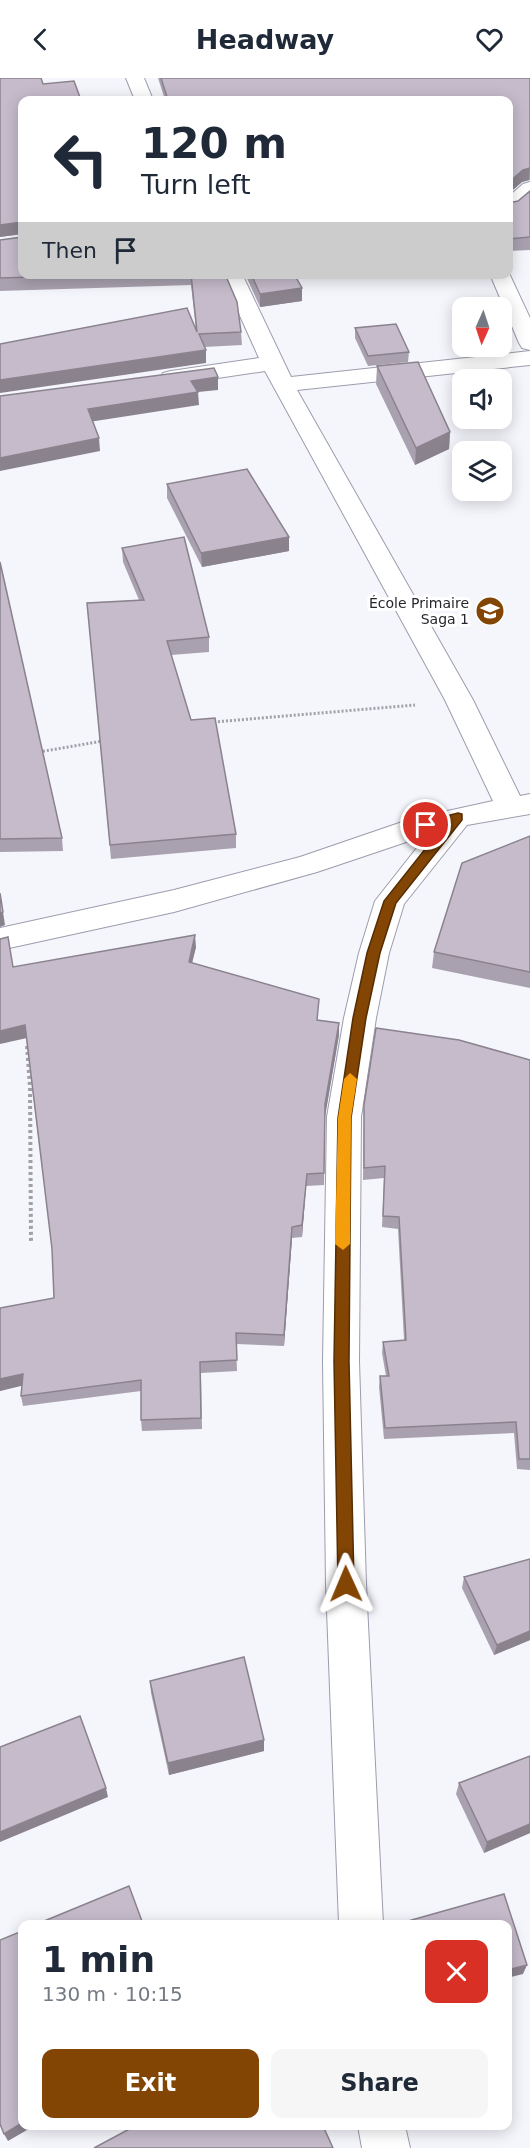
<!DOCTYPE html>
<html lang="en">
<head>
<meta charset="utf-8">
<style>
  body { margin:0; font-family:"DejaVu Sans",sans-serif; background:#f6f6f7; color:#1f2937; height:100vh; display:flex; flex-direction:column; font-size:22px; white-space:nowrap }
  * { box-sizing:border-box; margin:0 }
  p { font-size:20px; color:#747a83 }
  .icon { flex:none; width:33px; height:33px; fill:none; stroke:currentColor; stroke-width:2; stroke-linecap:round; stroke-linejoin:round }
  .map { position:relative; flex:1; overflow:hidden }
  .drawer { position:absolute; left:18px; top:1842px; width:494px; height:210px; display:flex; flex-direction:column; background:#fff; border-radius:12px; box-shadow:0 3px 15px #0003 }
  .drawer>* { flex:none }
  .top-card { position:absolute; left:18px; top:18px; width:495px; height:183px; border-radius:12px; box-shadow:0 3px 15px #0003; background:#fff; color:#1f2937; overflow:hidden }
  .needle { width:39px; rotate:183deg }
  .tools { position:absolute; left:452px; top:219px; display:grid; gap:12px }
  .tools a { display:grid; place-items:center; width:60px; height:60px; border-radius:12px; background:#fff; box-shadow:0 3px 15px #0003; font-size:30px }
  .pin { position:absolute; display:grid; place-items:center; width:51px; height:51px; color:#fff; margin:-26px; border:3px solid #fff; border-radius:50%; box-shadow:0 2px 6px #0007 }
  .me { position:absolute; width:66px; margin:-33px; rotate:359deg; stroke-linejoin:round; filter:drop-shadow(0 0 4px #0008) }
  .turn { display:flex; align-items:center; gap:21px; height:126px; padding:0 24px; font-size:27px }
  .turn .icon { width:78px; height:78px; stroke-width:2.5 }
  .turn b { display:block; font-size:42px; line-height:51px }
  .then { display:flex; align-items:center; height:57px; padding:0 24px; background:#0003; gap:12px; font-size:22px }
  .round { display:grid; place-items:center; flex:none; width:63px; height:63px; border-radius:12px; background:#f6f6f7 }
  .overview { display:flex; align-items:center; justify-content:space-between; height:102px; padding:0 24px }
  h1 { font-size:36px; font-weight:700; line-height:45px }
  .action { display:flex; gap:12px; margin-top:auto; padding:12px 24px }
  .action a { flex:1; height:69px; border-radius:12px; background:#834504; color:#fff; font-size:24px; font-weight:700; line-height:69px; text-align:center }
  .action a+a { background:#f6f6f7; color:#1f2937 }
  header { display:flex; justify-content:space-between; align-items:center; height:78px; padding:0 24px; background:#fff; font-size:27px; font-weight:700 }
  .map>svg:first-child { display:block }
  .lines { fill:none; stroke-linecap:round; stroke-linejoin:round }
  .minor-casing { stroke:#9d9cad; stroke-width:2 }
  .path-far1 { stroke:#a1a0a7; stroke-width:3; stroke-dasharray:2 2; stroke-linecap:butt }
  .path { stroke:#a1a0a7; stroke-width:4; stroke-dasharray:3 3; stroke-linecap:butt }
  .minor { fill:#fff; fill-rule:evenodd }
  .wall { fill:#a9a1af }
  .shaded-wall { fill:#8a838e }
  .building { fill:#c5bbcb; stroke:#8a838e; stroke-width:1.5 }
  .route { fill:#834504; stroke:#552d03; stroke-width:1.5 }
  .slow { fill:#f59e0b }
  .labels { text-anchor:middle; dominant-baseline:central; stroke-width:6; stroke-linejoin:round; paint-order:stroke }
  .far-poi-label { font-size:14px; fill:#27262d; stroke:#fff; text-anchor:end }
</style>
</head>
<body>
<header><svg class="icon" aria-label="back" viewBox="0 0 24 24"><path d="M15 5l-7 7 7 7"/></svg>Headway<svg class="icon" aria-label="heart" viewBox="0 0 24 24"><path d="M12 20l-8-8c-3-5 5-10 8-4 3-6 11-1 8 4z"/></svg></header>
<div class="map">
<svg width="530" height="2070" viewBox="0 0 530 2070">
  <rect width="100%" height="100%" fill="#f5f5fc"/>
  <g class="lines">
    <!-- minor casing -->
    <g class="minor-casing">
      <g id="minor">
        <path d="M126,0H144L153,22H135Z"/>
        <path d="M530,104V121L515,134L508,136V119L523,106Z"/>
        <path d="M508,193L530,240V272L522,270L519,265L490,196H508Z"/>
        <path d="M221,196H242L291,299L530,273V287L297,312L473,622L520,718L530,716V736L467,747L404,826L389,875L376,940L361,1039L359,1283L366,1506L383,1846H339L326,1506L323,1283L327,1039L344,940L359,875L375,823L427,757L317,794L174,834L0,872V850L174,812L300,779L411,741L493,723L445,622L265,293L171,307L163,305L160,300L163,295L171,293L259,280Z"/>
        <path d="M358,2048H405L410,2070H362Z"/>
      </g>
    </g>
    <!-- path-far1 -->
    <g class="path-far1">
      <path d="M214,644L415,627"/>
      <path d="M39,674L103,663"/>
    </g>
    <!-- path -->
    <path class="path" d="M27,968L30,1009L31,1164"/>
    <!-- minor -->
    <use href="#minor" class="minor"/>
  </g>
  <!-- wall -->
  <g class="wall">
    <path d="M0,0H41L22,196H225L241,254L242,267L204,269L206,285L196,251L191,207L0,213V162L22,159V156L0,159Z"/>
    <path d="M158,0H530V102L522,104L508,116V22H165Z"/>
    <path d="M530,113V172L508,173V125L518,123Z"/>
    <path d="M245,196H294L302,210V223L260,229Z"/>
    <path d="M355,250L409,274L408,284L368,288L355,260Z"/>
    <path d="M377,288L450,354L449,371L415,387L376,306Z"/>
    <path d="M167,406L289,459V473L202,489L167,420Z"/>
    <path d="M122,470L209,559V574L171,577L191,642L236,756V770L111,781L87,525L139,522L123,484Z"/>
    <path d="M0,484L62,760L63,773L0,774Z"/>
    <path d="M530,758V910L432,890L434,874Z"/>
    <path d="M196,869L192,885L318,942L339,957L325,1037L324,1107L306,1108L302,1159L292,1160L284,1268L236,1266L237,1293L201,1295L202,1351L142,1353L141,1342V1313L23,1328L21,1318L22,1307L0,1313V1230L54,1220L52,1171L26,960L13,889Z"/>
    <path d="M530,982V1392L517,1391L514,1355L384,1361L379,1309L380,1298H386L382,1275L383,1264L404,1262L398,1151L382,1149L384,1100L363,1102L364,1027Z"/>
    <path d="M530,1481V1562L494,1577L462,1510L464,1499Z"/>
    <path d="M150,1603L264,1673L169,1697L151,1615Z"/>
    <path d="M530,1678V1755L484,1775L456,1716L459,1705Z"/>
  </g>
  <!-- shaded-wall -->
  <g class="shaded-wall">
    <path d="M530,90L529,102L522,104L508,116V105L523,92Z"/>
    <path d="M22,144V156L0,159V147Z"/>
    <path d="M302,210V223L260,229V216Z"/>
    <path d="M206,272V285L0,315V302Z"/>
    <path d="M218,299V312L198,314L199,327L89,344L88,331L191,303Z"/>
    <path d="M450,354L449,371L415,387L416,370Z"/>
    <path d="M99,360L100,373L0,393V380Z"/>
    <path d="M289,459V473L202,489L201,475Z"/>
    <path d="M3,834L5,847L0,849V835Z"/>
    <path d="M195,857L196,869L189,897V884Z"/>
    <path d="M339,945V957L325,1039V1026Z"/>
    <path d="M25,947L27,960L0,966V953Z"/>
    <path d="M307,1096L306,1108L302,1159V1147Z"/>
    <path d="M292,1149V1160L284,1268V1257Z"/>
    <path d="M23,1296L25,1307L0,1313V1301Z"/>
    <path d="M530,1553V1562L494,1577L497,1567Z"/>
    <path d="M264,1662V1673L169,1697L168,1685Z"/>
    <path d="M106,1710L108,1719L0,1764V1754Z"/>
    <path d="M530,1746V1755L484,1775L487,1764Z"/>
    <path d="M527,1887L523,1896L507,1900V1892Z"/>
    <path d="M22,2045V2048H34L8,2063L4,2056Z"/>
  </g>
  <!-- building -->
  <g class="building">
    <path d="M0,0H41L43,6L74,3L81,22H22V196H125L0,200V162L22,159V144L0,147Z"/>
    <path d="M161,0H530V90L523,92L508,105V22H168Z"/>
    <path d="M530,113V159L508,161V125L518,123Z"/>
    <path d="M191,196H225L237,224L241,254L199,256L206,272L0,302V266L187,230L197,254Z"/>
    <path d="M251,196H294L302,210L260,216Z"/>
    <path d="M396,246L409,274L368,278L355,250Z"/>
    <path d="M418,284L450,354L416,370L377,288Z"/>
    <path d="M214,290L218,299L191,303L198,314L88,331L99,360L0,380V318Z"/>
    <path d="M247,391L289,459L201,475L167,406Z"/>
    <path d="M184,459L209,559L167,563L191,642L215,640L236,756L110,767L87,525L144,522L122,470Z"/>
    <path d="M0,484L62,760L0,761Z"/>
    <path d="M530,758V894L434,874L462,785Z"/>
    <path d="M0,815L3,834L0,835Z"/>
    <path d="M195,857L189,884L319,921L317,942L339,945L325,1026L324,1095L307,1096L302,1147L292,1149L284,1257L236,1255L237,1282L200,1284L201,1340L141,1342V1302L21,1318L23,1296L0,1301V1230L54,1220L52,1171L25,947L0,953V861L8,859L13,889Z"/>
    <path d="M376,950L459,962L530,982V1381H519L516,1344L385,1350L380,1298H389L383,1264L406,1262L399,1139L383,1138L385,1088L364,1090V1027Z"/>
    <path d="M530,1481V1553L497,1567L464,1499Z"/>
    <path d="M244,1579L264,1662L168,1685L150,1603Z"/>
    <path d="M80,1638L106,1710L0,1754V1669Z"/>
    <path d="M530,1678V1746L487,1764L459,1705Z"/>
    <path d="M129,1808L143,1846H37Z"/>
    <path d="M504,1816L527,1887L507,1892V1846H409L408,1843Z"/>
    <path d="M22,1853V2045L4,2056L0,2046V1862Z"/>
    <path d="M135,2048H323L333,2070H94Z"/>
  </g>
  <!-- route -->
  <path class="route" d="M458,735L462,736V742L396,825L380,875L366,940L351,1040L349,1283L354,1506L352,1511L346,1513L340,1511L338,1506L334,1283L338,1040L353,940L367,875L384,823L445,746L422,750V744Z"/>
  <!-- slow -->
  <path class="slow" d="M350,995L357,1001L351,1040L350,1166L343,1172L335,1166L338,1040L344,1001Z"/>
  <!-- icons -->
  <defs>
    <g id="school-disc" transform="scale(1.5)"><circle r="9.5" fill="#834504" stroke="#fff"/><path d="M0-5L7-2L0 1L-7-2ZM-4 1L0 2.5L4 1V4Q0 6-4 4Z" fill="#fff"/></g>
  </defs>
  <g fill-rule="evenodd">
    <use href="#school-disc" x="490" y="533"/>
  </g>
  <g class="labels">
    <!-- far-poi labels -->
    <g class="far-poi-label">
      <text x="469" y="525">École Primaire<tspan x="469" dy="16">Saga 1</tspan></text>
    </g>
  </g>
</svg>
<div class="tools">
<a><svg class="needle" viewBox="-14 -14 28 28"><path d="M0-13l5 13h-10z" fill="#e53935"/><path d="M0 13l5-13h-10z" fill="#747a83"/></svg></a>
<a><svg class="icon" aria-label="sound" viewBox="0 0 24 24"><path d="M4 9h4l5-4v14l-5-4H4zM17 9q2 3 0 6"/></svg></a>
<a><svg class="icon" aria-label="layers" viewBox="0 0 24 24"><path d="M12 4l9 5-9 5-9-5zM3 14l9 5 9-5"/></svg></a>
</div>
<div class="pin" style="left:426px;top:747px;background:#d93025"><svg class="icon" aria-label="arrive" viewBox="0 0 24 24"><path d="M6 21V4h12l-3 4 3 4H6"/></svg></div>
<svg class="me" style="left:346px;top:1506px" viewBox="-20 -20 40 40"><path d="M0-17L14 15 0 8-14 15z" fill="#834504" stroke="#fff" stroke-width="4"/></svg>
<div class="top-card">
<div class="turn"><svg class="icon" aria-label="left" viewBox="0 0 24 24"><path d="M17 20v-9H6M10 6l-5 5 5 5"/></svg><div><b>120 m</b>Turn left</div></div>
<div class="then">Then<svg class="icon" aria-label="arrive" viewBox="0 0 24 24"><path d="M6 21V4h12l-3 4 3 4H6"/></svg></div>
</div>
<section class="drawer">
<div class="overview"><div><h1>1 min</h1><p>130 m · 10:15</p></div><a class="round" style="background:#d93025;color:#fff"><svg class="icon" aria-label="close" viewBox="0 0 24 24"><path d="M6 6l12 12M18 6L6 18"/></svg></a></div>
<div class="action"><a>Exit</a><a>Share</a></div>
</section>
</div>
</body>
</html>
